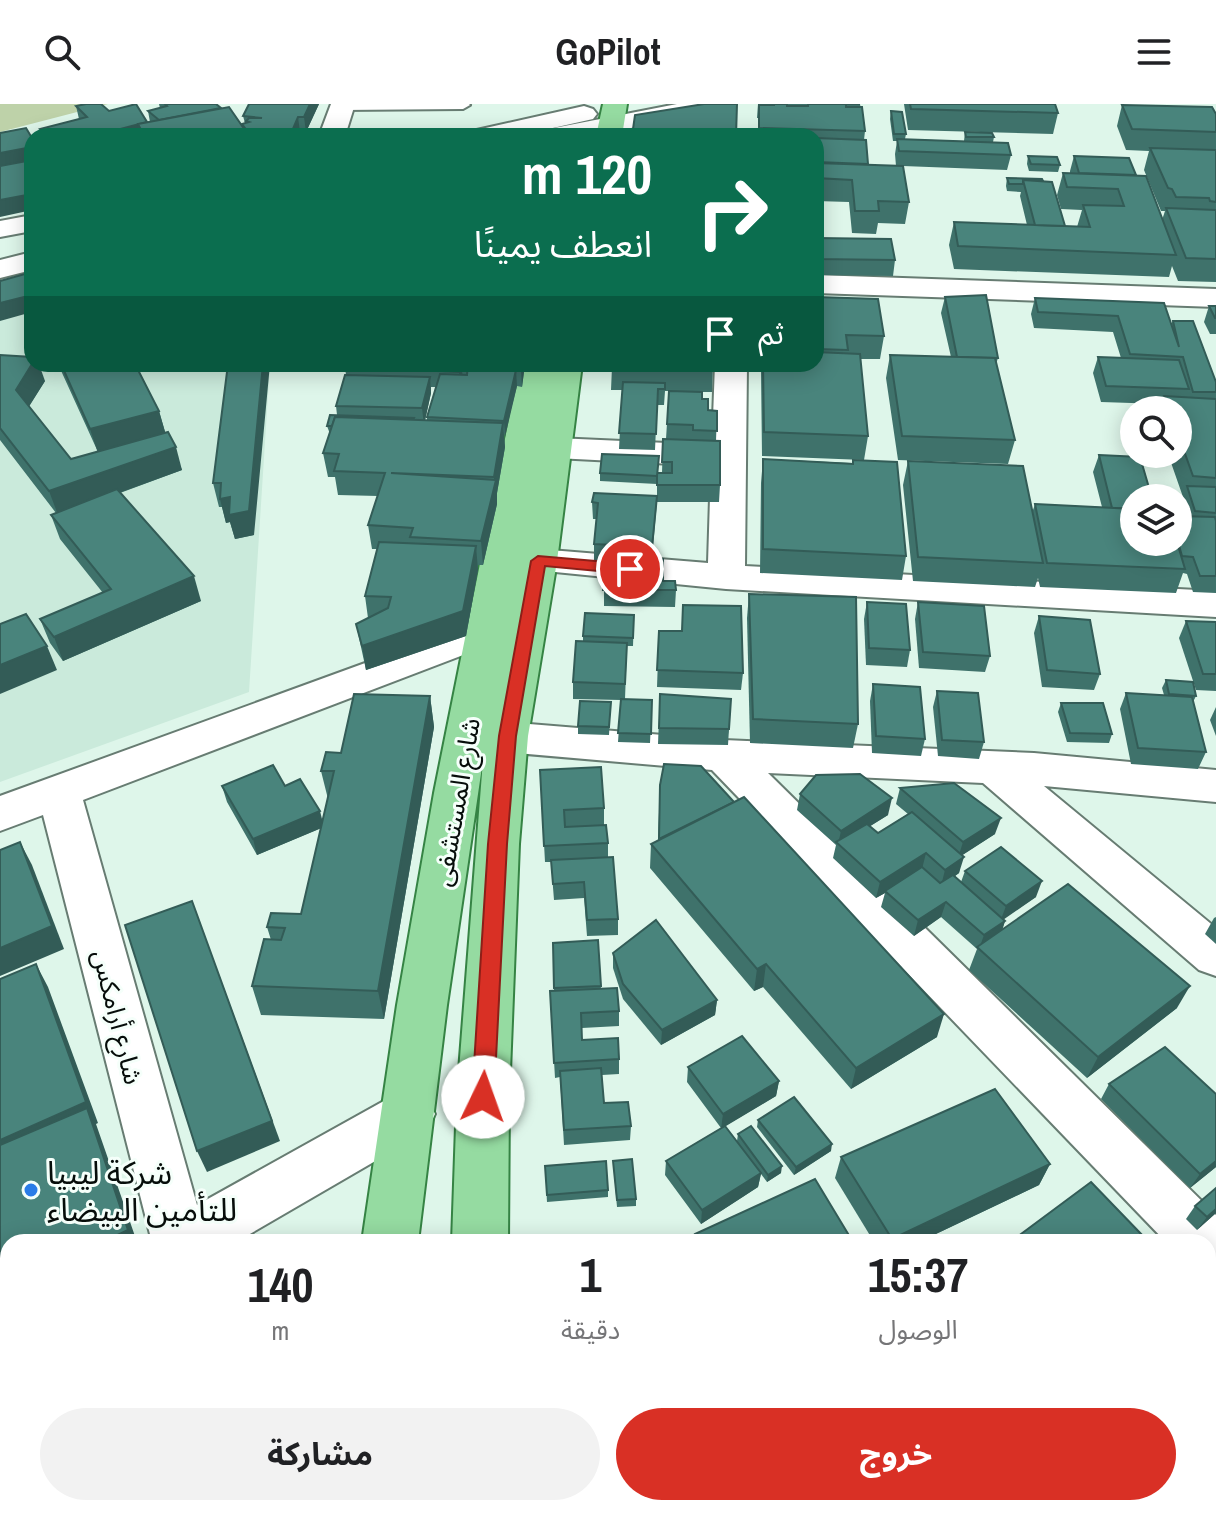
<!DOCTYPE html>
<html lang="ar">
<head>
<meta charset="utf-8">
<style>
  body { margin:0; font-family:"Archivo Narrow","Noto Sans Arabic",sans-serif; background:#f2f2f2; color:#202124; direction:rtl; height:100vh; display:flex; flex-direction:column; font-size:30px; white-space:nowrap }
  * { box-sizing:border-box; margin:0 }
  p { font-size:26px; color:#757577 }
  .icon { flex:none; width:44px; height:44px; fill:none; stroke:currentColor; stroke-width:2; stroke-linecap:round; stroke-linejoin:round }
  .map { position:relative; flex:1; overflow:hidden; direction:ltr }
  .drawer { position:absolute; left:0px; top:1130px; width:1216px; height:282px; display:flex; flex-direction:column; background:#fff; border-radius:24px 24px 0 0; box-shadow:0 4px 20px #0003; direction:rtl }
  .drawer>* { flex:none }
  .guide { position:absolute; left:24px; top:24px; width:800px; height:244px; border-radius:24px; box-shadow:0 4px 20px #0003; direction:rtl; background:#0b6e4f; color:#fff; overflow:hidden }
  .tools { position:absolute; left:1120px; top:292px; display:grid; gap:16px }
  .tools a { display:grid; place-items:center; width:72px; height:72px; border-radius:50%; background:#fff; box-shadow:0 4px 20px #0003; font-size:40px }
  .pin { position:absolute; display:grid; place-items:center; width:68px; height:68px; color:#fff; margin:-34px; border:4px solid #fff; border-radius:50%; box-shadow:0 2px 8px #0007 }
  .me { position:absolute; width:88px; margin:-44px; rotate:3deg; stroke-linejoin:round; filter:drop-shadow(0 0 6px #0008) }
  .turn { display:flex; align-items:center; gap:28px; height:168px; padding:0 40px; font-size:36px }
  .turn .icon { width:104px; height:104px; stroke-width:2.5 }
  .turn b { display:block; font-size:56px; line-height:68px }
  .then { display:flex; align-items:center; height:76px; padding:0 40px; background:#0003; gap:16px; font-size:30px }
  .eta { display:flex; justify-content:space-evenly; align-items:center; height:136px; text-align:center }
  .eta b { font-size:48px; font-weight:700; line-height:56px }
  .cta { display:flex; gap:16px; margin-top:auto; padding:16px 40px }
  .cta a { flex:1; height:92px; border-radius:48px; background:#d93025; color:#fff; font-size:32px; font-weight:700; line-height:92px; text-align:center }
  .cta a+a { background:#f2f2f2; color:#202124 }
  header { display:flex; justify-content:space-between; align-items:center; height:104px; padding:0 40px; background:#fff; font-size:36px; font-weight:700 }
  .map>svg:first-child { display:block }
  .built { fill:#caeadb }
  .green { fill:#bed2a9 }
  .lines { fill:none; stroke-linecap:round; stroke-linejoin:round }
  .service-casing { stroke:#677c72; stroke-width:4 }
  .minor-casing { stroke:#677c72; stroke-width:4 }
  .tertiary-casing { stroke:#677c72; stroke-width:4 }
  .primary-casing { stroke:#358344; stroke-width:4 }
  .trunk-casing { stroke:#358344; stroke-width:4 }
  .service { fill:#fff; fill-rule:evenodd }
  .minor { fill:#fff; fill-rule:evenodd }
  .tertiary { fill:#fff; fill-rule:evenodd }
  .primary { fill:#95dba1; fill-rule:evenodd }
  .trunk { fill:#72cf82; fill-rule:evenodd }
  .wall { fill:#3f726b; fill-rule:evenodd }
  .shaded-wall { fill:#335c57 }
  .building { fill:#49847c; stroke:#335c57; stroke-width:2 }
  .route { fill:#d93025; stroke:#8d1f18; stroke-width:2 }
  .poi-dot { fill:#2a7ce7; stroke:#f5fffa; stroke-width:3 }
  .labels { text-anchor:middle; dominant-baseline:central; stroke-width:6; stroke-linejoin:round; paint-order:stroke }
  .street-label { font-size:26px; fill:#060d0a; stroke:#f5fffa }
  .near-poi-label { font-size:32px; fill:#060d0a; stroke:#f5fffa; text-anchor:start }
</style>
</head>
<body>
<header><svg class="icon" aria-label="menu" viewBox="0 0 24 24"><path d="M4 6h16M4 12h16M4 18h16"/></svg>GoPilot<svg class="icon" aria-label="search" viewBox="0 0 24 24"><circle cx="10" cy="10" r="6"/><path d="M15 15l6 6"/></svg></header>
<div class="map">
<svg width="1216" height="1411" viewBox="0 0 1216 1411">
  <rect width="100%" height="100%" fill="#def6ea"/>
  <!-- built -->
  <path class="built" d="M32,201V260H270L249,588L0,678V210Z"/>
  <!-- green -->
  <path class="green" d="M0,0H108L0,28Z"/>
  <g class="lines">
    <!-- service casing -->
    <g class="service-casing">
      <path id="service" d="M337,0H469L470,1L463,5L342,6L337,5Z"/>
    </g>
    <!-- minor casing -->
    <g class="minor-casing">
      <g id="minor">
        <path d="M331,0H355L345,32H319Z"/>
        <path d="M32,111V127L0,133V117Z"/>
        <path d="M816,171L1216,185V203L816,189Z"/>
        <path d="M715,260H747L745,462L1216,487V513L726,485L525,465L519,457L525,449L538,445L708,459L711,362L556,354L544,351L539,344L544,337L556,334L712,341Z"/>
        <path d="M486,515L500,519L506,528L500,537L83,696L197,1101L391,993L409,987L427,993L435,1010L427,1027L236,1138H152L43,711L0,727V692Z"/>
        <path d="M469,615L724,636L1034,649L1216,666V698L1044,682L1216,824V872L1199,866L983,679L768,669L1216,1111V1160L1208,1163V1138H1166L712,666L469,645L454,641L448,630L454,619Z"/>
        <path d="M8,1210V1270L0,1273V1213Z"/>
      </g>
    </g>
    <!-- tertiary casing -->
    <g class="tertiary-casing">
      <g id="tertiary">
        <path d="M677,0H726L723,5L714,7L592,32H541L545,27L554,24Z"/>
        <path d="M584,2L593,5L597,10L593,15L517,32H468L472,27Z"/>
        <path d="M32,148V166L0,174V156Z"/>
      </g>
    </g>
    <!-- primary casing -->
    <g class="primary-casing">
      <g id="primary">
        <path d="M603,0H627L622,32H596Z"/>
        <path d="M520,260H582L557,457L528,632L519,740L509,993L508,1138H452L457,993L483,656L447,901L418,1138H362L397,901L434,689Z"/>
        <path d="M287,1404H351L348,1411H284Z"/>
        <path d="M440,1404H504L503,1411H439Z"/>
      </g>
    </g>
    <!-- trunk casing -->
    <g class="trunk-casing">
      <path id="trunk" d="M170,1404H247L244,1411H167Z"/>
    </g>
    <!-- service -->
    <use href="#service" class="service"/>
    <!-- minor -->
    <use href="#minor" class="minor"/>
    <!-- tertiary -->
    <use href="#tertiary" class="tertiary"/>
    <!-- primary -->
    <use href="#primary" class="primary"/>
    <!-- trunk -->
    <use href="#trunk" class="trunk"/>
  </g>
  <!-- wall -->
  <g class="wall">
    <path d="M159,0H216L243,23L242,20L245,19L243,12L249,0H319L306,28H300L299,32H42L40,25L79,15L76,2L147,19L150,18L148,7L160,4Z"/>
    <path d="M758,0H860L865,27L864,36L868,61L896,62L895,50L897,37H893L890,15L891,7L906,30L905,35L964,37L965,28L994,33L993,38L1011,51L1007,66L903,62L909,98L905,120L878,119L876,130L852,129L849,98L816,97V32H758V14H757Z"/>
    <path d="M904,0H1055L1058,9L1053,30L908,26Z"/>
    <path d="M1122,1L1216,10V178L1178,177L1172,162L1169,173L954,165L949,141L954,118L1027,121L1020,92L1021,88L1007,87L1006,82L1007,74L1042,75L1065,122L1077,123L1082,106L1061,105L1057,91L1063,69H1070V67L1074,52L1136,71L1162,116L1165,107H1161L1144,66L1149,47L1126,46L1117,22Z"/>
    <path d="M1028,52L1060,61L1058,68L1029,67L1027,60Z"/>
    <path d="M816,134L895,156L893,172L816,171Z"/>
    <path d="M816,193L884,232L880,255H860L868,332L864,356L762,352L761,267H760V260H816Z"/>
    <path d="M945,193L998,254L996,260L1015,336L1008,360L898,356L886,274L890,251L951,253L941,209Z"/>
    <path d="M1035,194L1171,220L1173,217L1216,278V489L1193,488L1187,470L1183,469L1176,489L1040,483L1038,474L1035,483L913,477L903,381L908,357L1032,409L1035,400L1102,403L1093,368L1099,351L1134,438L1185,412L1181,399L1183,393L1168,350H1178V306H1160L1162,300L1101,298L1093,269L1098,253L1121,254L1113,228L1034,224L1031,210Z"/>
    <path d="M1209,202H1216V230H1210L1204,218Z"/>
    <path d="M0,251L45,277L29,302L71,355L98,348L58,260H135L159,307L165,328L182,366L120,389L201,497L63,557L50,539L40,515L103,489L60,435L51,411L56,409L0,336Z"/>
    <path d="M228,260L254,431L235,435L230,418L226,419L222,403H219L213,379Z"/>
    <path d="M346,260H525L522,283L517,282L504,333L505,343L497,389V400L483,461H478V466L466,532L366,566L356,520L368,514L365,492L377,445H372L368,421L378,392L338,391L335,373H328L323,349L330,330L327,322L337,311L336,302L346,271L345,263ZM431,283H436L427,313V316H425L431,289Z"/>
    <path d="M713,260L712,288H702V295L708,306L717,307L716,337L720,381L719,398H657L652,454L663,477L676,486L675,503L604,502V457L594,456V440L597,415H593L592,398L657,392V380L600,377V369H662L663,335H666L669,287H665L664,301H657L655,346L619,345L622,286H611L612,263Z"/>
    <path d="M763,355L852,359L853,356L906,452L902,476L760,469L761,379Z"/>
    <path d="M749,490L858,620L853,644L750,639L747,514Z"/>
    <path d="M867,498L910,546L907,563L866,561L864,515Z"/>
    <path d="M918,498L990,552L985,568L919,564L915,515Z"/>
    <path d="M634,511L633,542H627L625,595L652,596L650,639L618,638L621,596L573,595V578L583,537V532Z"/>
    <path d="M1039,512L1100,570L1094,586L1042,583L1034,529Z"/>
    <path d="M1186,517L1216,518V587L1196,586L1179,534Z"/>
    <path d="M659,527H682L743,569L741,586L657,583Z"/>
    <path d="M1166,576L1196,592L1193,598L1206,648L1198,665L1131,660L1120,605L1126,589L1164,591L1162,584Z"/>
    <path d="M873,580L925,635L921,652L872,649L870,597Z"/>
    <path d="M937,587L984,638L979,655L938,652L933,603Z"/>
    <path d="M660,590L731,595L728,641L658,640Z"/>
    <path d="M430,592L434,623L384,915L261,911L252,882L271,836L267,823L301,810L321,724L257,751L227,698L222,682H285L322,717L328,695L321,667L341,649Z"/>
    <path d="M611,598L609,631L578,630V622Z"/>
    <path d="M1061,599L1112,630L1109,639L1067,638L1058,608Z"/>
    <path d="M1216,603V632L1210,616Z"/>
    <path d="M540,666L604,704V721L608,739V753L618,815V831L587,832L584,794L554,796L551,758H545Z"/>
    <path d="M660,681L937,933L851,985L763,883L754,887L650,764L651,740L658,736Z"/>
    <path d="M900,684L995,730L962,751L959,769L955,772L961,778L965,767L1036,793L1003,815L1005,817L1002,826L1177,904L1087,974L969,866L977,845L941,813L914,832L881,803L885,789L876,794L833,754L836,741L797,706L800,690L888,711L870,722L878,729L908,710L896,700Z"/>
    <path d="M1216,813V840L1205,830L1214,814Z"/>
    <path d="M598,836L601,885L619,907V922L582,924V936L619,955V970L602,971L604,999L631,1022L630,1036L564,1041L560,973L555,974L550,887H554V884Z"/>
    <path d="M613,849L717,896L715,911L661,941L623,895L613,864Z"/>
    <path d="M688,963L779,977L776,992L725,1022L737,1037L738,1030L781,1069L767,1078L761,1070L758,1083L701,1120L665,1071L666,1057L721,1024L687,978Z"/>
    <path d="M1109,980L1216,1063L1190,1084L1101,995Z"/>
    <path d="M758,1016L831,1047L794,1071L757,1023Z"/>
    <path d="M841,1053L1050,1060L1039,1081L919,1138H874L835,1074Z"/>
    <path d="M613,1057L636,1095V1102L617,1103Z"/>
    <path d="M545,1062L608,1086V1093L547,1098Z"/>
    <path d="M1195,1102L1216,1109L1197,1126L1186,1115Z"/>
    <path d="M1208,1193L1216,1411H1116L1123,1404H1208Z"/>
    <path d="M825,1404H1091L1083,1411H830Z"/>
  </g>
  <!-- shaded-wall -->
  <g class="shaded-wall">
    <path d="M310,0H319L306,28L304,13Z"/>
    <path d="M298,13L300,28L299,32H290Z"/>
    <path d="M138,20L141,32H94Z"/>
    <path d="M32,43V59L0,65V49Z"/>
    <path d="M32,90V106L0,113V96Z"/>
    <path d="M32,191V208L0,217V199Z"/>
    <path d="M32,260H39L45,277L25,309L16,286Z"/>
    <path d="M186,260H202L187,264Z"/>
    <path d="M263,260H270L254,431L235,435L230,418L226,419L220,395Z"/>
    <path d="M461,260L463,274L460,285L459,268Z"/>
    <path d="M522,260H525L522,283L521,266Z"/>
    <path d="M516,266L517,282L505,333L504,317Z"/>
    <path d="M430,273L431,289L424,321L422,304Z"/>
    <path d="M159,307L166,331L98,349L90,325Z"/>
    <path d="M503,319L505,343L497,389V400L483,461L481,437L494,382V373Z"/>
    <path d="M176,343L182,366L58,411L49,387Z"/>
    <path d="M476,442L478,466L466,532L366,566L362,542Z"/>
    <path d="M194,472L201,497L63,557L54,533Z"/>
    <path d="M47,542L57,566L0,590V561Z"/>
    <path d="M430,592L434,623L384,915L378,887Z"/>
    <path d="M892,694L888,711L840,741L838,740L841,727Z"/>
    <path d="M320,707L324,723L257,751L253,735Z"/>
    <path d="M1001,714L995,730L958,754L963,738Z"/>
    <path d="M20,738L32,761L64,845L0,872V844Z"/>
    <path d="M926,749L922,765L885,787V789L876,794L880,778Z"/>
    <path d="M964,753L959,769L941,782L945,766Z"/>
    <path d="M1042,777L1036,793L1000,818L1006,802Z"/>
    <path d="M192,797L280,1037L207,1068L197,1047Z"/>
    <path d="M946,798L941,813L914,832L918,816Z"/>
    <path d="M1005,817L1000,833L979,845L984,831Z"/>
    <path d="M36,860L48,883L98,1019L96,1020L137,1138H103L0,1064V1036Z"/>
    <path d="M766,860L763,883L754,887L757,865Z"/>
    <path d="M1190,882L1177,904L1087,974L1098,953Z"/>
    <path d="M717,896L715,911L661,941L662,926Z"/>
    <path d="M944,910L937,933L851,985L856,964Z"/>
    <path d="M779,977L776,992L721,1025L723,1010Z"/>
    <path d="M832,1040L831,1047L794,1071L796,1063Z"/>
    <path d="M1216,1057V1063L1190,1084L1200,1070Z"/>
    <path d="M1050,1060L1039,1081L919,1138H891L892,1135Z"/>
    <path d="M782,1062L781,1069L767,1078L768,1071Z"/>
    <path d="M761,1069L758,1083L701,1120L702,1106Z"/>
    <path d="M1216,1105V1109L1197,1126L1207,1113Z"/>
    <path d="M8,1182V1208L0,1211V1186Z"/>
  </g>
  <!-- building -->
  <g class="building">
    <path d="M86,0H101L109,7L136,0L147,18L94,32H47L40,25L87,13L76,2Z"/>
    <path d="M165,0H216L221,4L159,16L148,7L167,2Z"/>
    <path d="M249,0H310L304,13H298L290,32H251L242,20L249,18L246,17L249,14H262L243,12Z"/>
    <path d="M704,0H737L736,32H632L635,11Z"/>
    <path d="M766,0H787V2H808V0H860H846V3H862L865,27L759,24V1H775Z"/>
    <path d="M910,0H1055L1058,9L911,5Z"/>
    <path d="M1122,1L1212,3L1216,10V28L1132,25Z"/>
    <path d="M229,3L249,32H144L138,20Z"/>
    <path d="M891,7L902,8L906,30H894Z"/>
    <path d="M26,24L32,34V43L0,49V29Z"/>
    <path d="M139,25L144,32H104Z"/>
    <path d="M965,28L992,29L994,33H966Z"/>
    <path d="M816,34L866,36L868,60L816,58Z"/>
    <path d="M897,35L1008,39L1011,51L899,47Z"/>
    <path d="M1150,44L1216,46V98L1210,97L1209,94L1176,93L1172,85L1168,84Z"/>
    <path d="M1028,52L1057,53L1060,61L1031,60Z"/>
    <path d="M1074,52L1129,54L1136,71L1079,69Z"/>
    <path d="M32,56V90L0,96V62Z"/>
    <path d="M816,59L903,62L909,98L878,97L879,107H855L852,76L816,74Z"/>
    <path d="M1063,69L1146,72L1176,151L958,142L954,118L1090,123L1083,101L1124,102L1118,85L1067,83Z"/>
    <path d="M1007,74L1042,75L1043,77L1023,76V80H1009Z"/>
    <path d="M1023,76L1052,78L1065,122L1035,121Z"/>
    <path d="M1166,104L1216,106V155L1186,154Z"/>
    <path d="M816,134L891,135L895,156L816,155Z"/>
    <path d="M32,168V191L0,199V177Z"/>
    <path d="M986,191L998,254L957,253L945,193Z"/>
    <path d="M816,193L878,195L884,232L846,231L848,246L816,245Z"/>
    <path d="M1035,194L1164,199L1179,243L1173,217H1193L1216,278V288H1193L1183,253L1130,250L1118,212L1038,208Z"/>
    <path d="M1209,202H1216V214H1215Z"/>
    <path d="M816,248L860,250L868,332L764,328L763,260H816Z"/>
    <path d="M0,251L32,253V260L16,286L71,355L168,328L176,343L49,387L0,324Z"/>
    <path d="M890,251L995,254L1015,336L902,332Z"/>
    <path d="M1098,253L1179,256L1189,285L1106,282Z"/>
    <path d="M61,260H135L159,307L90,325Z"/>
    <path d="M228,260H263L249,407L229,411L230,393L220,395L221,379H213Z"/>
    <path d="M346,260H461L459,268L345,263Z"/>
    <path d="M468,260H522L521,266H516L504,317L427,313L440,270L467,271Z"/>
    <path d="M612,260H713V265L612,263Z"/>
    <path d="M345,271L430,273L422,304L336,302Z"/>
    <path d="M623,278L665,279V285H658L656,330L619,329Z"/>
    <path d="M669,287L702,288V295H708V306L717,307V327L693,326V321L667,320Z"/>
    <path d="M1164,292L1216,295V374L1193,372L1178,330V306H1169Z"/>
    <path d="M330,311L414,314L413,316L335,313L332,322H327Z"/>
    <path d="M335,313L503,319L494,373L391,369L496,376L481,437L410,433L413,424L368,421L385,369L334,367L339,350L323,349Z"/>
    <path d="M663,335L720,337V381H657V369H672V358H662Z"/>
    <path d="M602,350L659,352L657,372L600,369Z"/>
    <path d="M1099,351L1140,353L1152,394H1134V405L1112,404Z"/>
    <path d="M763,355L853,360V356L897,358L906,452L763,445Z"/>
    <path d="M908,357L1023,362L1043,459L918,453Z"/>
    <path d="M1187,382L1216,383V409L1195,407Z"/>
    <path d="M117,385L194,472L54,533L40,515L111,485L51,411Z"/>
    <path d="M594,389L657,392L652,443L594,440L598,399L592,398Z"/>
    <path d="M1035,400L1134,405V438H1177L1185,465L1047,459Z"/>
    <path d="M1178,412L1215,413L1216,417V472H1200L1193,453L1182,452L1178,438Z"/>
    <path d="M379,438L476,442L463,507L362,542L356,520L388,504L391,493L365,492Z"/>
    <path d="M604,454L663,455V477H675L676,486H603Z"/>
    <path d="M749,490L856,493L858,620L753,615Z"/>
    <path d="M867,498L906,500L910,546L869,544Z"/>
    <path d="M918,498L984,502L990,552L923,548Z"/>
    <path d="M683,501L741,502L743,569L657,566L659,527H682Z"/>
    <path d="M585,509L634,511L633,534L583,532Z"/>
    <path d="M26,510L47,542L0,561V520Z"/>
    <path d="M1039,512L1090,516L1100,570L1047,566Z"/>
    <path d="M1186,517L1216,518V570H1203Z"/>
    <path d="M576,537L627,539L625,580L573,578Z"/>
    <path d="M1166,576L1193,578L1196,592L1169,590Z"/>
    <path d="M873,580L920,583L925,635L876,632Z"/>
    <path d="M937,587L978,589L984,638L942,636Z"/>
    <path d="M1126,589L1192,593L1206,648L1138,644Z"/>
    <path d="M354,590L430,592L378,887L252,882L264,835L281,836L285,824L267,823L271,809L301,810L334,667H321L326,648L341,649Z"/>
    <path d="M660,590L731,595L729,625L659,624Z"/>
    <path d="M621,595L652,596L651,630L618,629Z"/>
    <path d="M580,597L611,598L609,623L578,622Z"/>
    <path d="M1061,599H1103L1112,630L1070,629Z"/>
    <path d="M664,660L701,662L734,698L659,735L660,681Z"/>
    <path d="M273,661L285,682L300,675L320,707L253,735L222,682Z"/>
    <path d="M601,663L604,704L564,706L565,723L606,721L608,739L544,742L540,666Z"/>
    <path d="M860,670L892,694L841,727L800,690L816,671Z"/>
    <path d="M954,679L1001,714L963,738L900,684Z"/>
    <path d="M744,693L944,910L856,964L766,860L757,865L651,740Z"/>
    <path d="M912,708L964,753L945,766L926,749L880,778L836,738L867,720L878,729Z"/>
    <path d="M20,738L52,822L0,844V746Z"/>
    <path d="M1001,743L1042,777L1006,802L965,767Z"/>
    <path d="M613,753L618,815L587,816L584,778L553,780L551,756Z"/>
    <path d="M922,763L940,779L953,771L1005,817L984,831L946,798L918,816L885,787Z"/>
    <path d="M1068,780L1190,882L1098,953L977,843Z"/>
    <path d="M192,797L272,1017L197,1047L125,821Z"/>
    <path d="M656,816L717,896L662,926L623,880L613,849Z"/>
    <path d="M598,836L601,882L554,884L553,839Z"/>
    <path d="M36,860L86,998L0,1036V875Z"/>
    <path d="M617,884L619,907L581,909L582,936L618,934L619,955L554,959L550,887Z"/>
    <path d="M742,932L779,977L723,1010L688,963Z"/>
    <path d="M1165,943L1216,990V1057L1200,1070L1109,980Z"/>
    <path d="M601,964L604,999L628,998L631,1022L564,1026L560,967Z"/>
    <path d="M995,985L1050,1060L892,1135L841,1053Z"/>
    <path d="M794,993L832,1040L796,1063L758,1016Z"/>
    <path d="M87,1004L128,1126L103,1138H8V1182L0,1186V1041Z"/>
    <path d="M725,1022L761,1069L702,1106L666,1057Z"/>
    <path d="M751,1022L782,1062L768,1071L738,1030Z"/>
    <path d="M632,1055L636,1095L617,1096L613,1057Z"/>
    <path d="M606,1057L608,1086L547,1091L545,1062Z"/>
    <path d="M815,1075L853,1138H833L831,1136L827,1138H699L695,1130Z"/>
    <path d="M1091,1078L1143,1132L1135,1138H1022L1017,1133Z"/>
    <path d="M1216,1084V1105L1207,1113L1195,1102Z"/>
    <path d="M1208,1193L1216,1201V1411H1133L1127,1404H1208V1333L1212,1329L1208,1324Z"/>
    <path d="M567,1404H680L684,1411H557Z"/>
    <path d="M846,1404H1088L1080,1411H852Z"/>
  </g>
  <!-- route -->
  <path class="route" d="M538,452L630,460L638,465L630,470L545,462L516,632L507,740L494,993L491,1000L483,1003L476,1000L472,993L488,740L499,632L531,457Z"/>
  <!-- markers -->
  <circle class="poi-dot" cx="31" cy="1086" r="8"/>
  <g class="labels">
    <!-- street labels -->
    <g class="street-label">
      <text transform="translate(456 698) rotate(-80)">شارع المستشفى</text>
      <text transform="translate(118 913) rotate(76)">شارع أرامكس</text>
    </g>
    <!-- near-poi labels -->
    <g class="near-poi-label">
      <text x="47" y="1068">شركة ليبيا<tspan x="47" dy="37">للتأمين البيضاء</tspan></text>
    </g>
  </g>
</svg>
<div class="tools">
<a><svg class="icon" aria-label="search" viewBox="0 0 24 24"><circle cx="10" cy="10" r="6"/><path d="M15 15l6 6"/></svg></a>
<a><svg class="icon" aria-label="layers" viewBox="0 0 24 24"><path d="M12 4l9 5-9 5-9-5zM3 14l9 5 9-5"/></svg></a>
</div>
<div class="pin" style="left:630px;top:465px;background:#d93025"><svg class="icon" aria-label="arrive" viewBox="0 0 24 24"><path d="M6 21V4h12l-3 4 3 4H6"/></svg></div>
<svg class="me" style="left:483px;top:993px" viewBox="-20 -20 40 40"><circle r="19" fill="#fff"/><path d="M0-13L10 11 0 6-10 11z" fill="#d93025"/></svg>
<div class="guide">
<div class="turn"><svg class="icon" aria-label="right" viewBox="0 0 24 24"><path d="M7 20v-9h11M14 6l5 5-5 5"/></svg><div><b>120 m</b>انعطف يمينًا</div></div>
<div class="then">ثم<svg class="icon" aria-label="arrive" viewBox="0 0 24 24"><path d="M6 21V4h12l-3 4 3 4H6"/></svg></div>
</div>
<section class="drawer">
<div class="eta">
<div><b>15:37</b><p>الوصول</p></div>
<div><b>1</b><p>دقيقة</p></div>
<div><b>140</b><p>m</p></div>
</div>
<div class="cta"><a>خروج</a><a>مشاركة</a></div>
</section>
</div>
</body>
</html>
